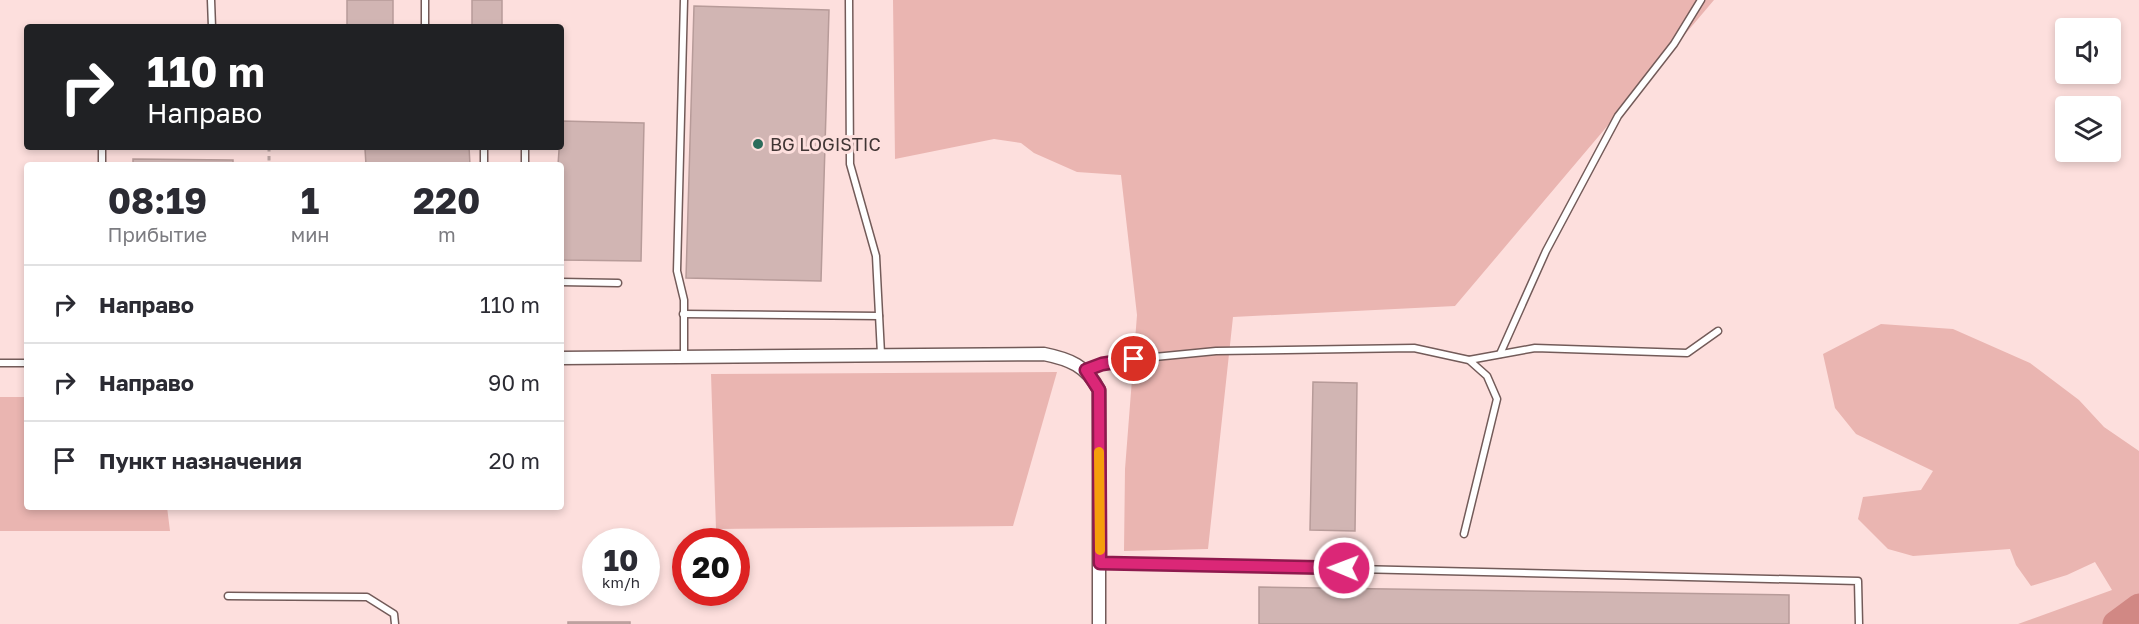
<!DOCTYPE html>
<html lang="ru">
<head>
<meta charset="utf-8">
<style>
  body { margin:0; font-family:"Golos Text",sans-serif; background:#f7f7f7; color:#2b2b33; height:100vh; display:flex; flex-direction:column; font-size:22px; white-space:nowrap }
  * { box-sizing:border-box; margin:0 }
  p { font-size:20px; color:#7c7c81 }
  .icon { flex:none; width:33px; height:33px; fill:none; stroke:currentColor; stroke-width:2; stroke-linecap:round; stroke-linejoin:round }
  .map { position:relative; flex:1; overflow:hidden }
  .drawer { position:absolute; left:24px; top:162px; width:540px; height:348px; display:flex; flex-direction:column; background:#fff; border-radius:6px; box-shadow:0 3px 9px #0003 }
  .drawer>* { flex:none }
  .hud { position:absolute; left:24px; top:24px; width:540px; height:126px; border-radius:6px; box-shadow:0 3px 9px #0003; background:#202124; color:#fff; overflow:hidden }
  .fabs { position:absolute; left:2055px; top:18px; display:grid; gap:12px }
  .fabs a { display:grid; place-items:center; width:66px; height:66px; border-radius:6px; background:#fff; box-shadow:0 3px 9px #0003; font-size:30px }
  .speed { position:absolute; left:582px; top:528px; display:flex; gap:12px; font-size:30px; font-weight:700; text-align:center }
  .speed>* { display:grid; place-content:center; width:78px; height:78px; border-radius:50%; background:#fff; box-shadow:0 3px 9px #0003; line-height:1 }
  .speed small { font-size:15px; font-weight:400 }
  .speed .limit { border:9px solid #d22; background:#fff; color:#111 }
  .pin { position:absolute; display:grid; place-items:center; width:51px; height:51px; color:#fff; margin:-26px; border:3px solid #fff; border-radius:50%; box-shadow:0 2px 6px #0007 }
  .me { position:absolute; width:66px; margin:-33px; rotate:271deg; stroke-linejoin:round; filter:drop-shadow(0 0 4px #0008) }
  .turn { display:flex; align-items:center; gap:21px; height:126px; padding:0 24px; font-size:27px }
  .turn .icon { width:78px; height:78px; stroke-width:2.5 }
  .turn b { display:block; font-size:42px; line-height:51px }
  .eta { display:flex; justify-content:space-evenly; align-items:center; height:102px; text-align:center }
  .eta b { font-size:36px; font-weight:700; line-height:42px }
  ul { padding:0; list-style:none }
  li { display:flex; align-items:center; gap:18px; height:78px; padding:0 24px; border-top:2px solid #e1e1e2 }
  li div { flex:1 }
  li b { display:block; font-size:22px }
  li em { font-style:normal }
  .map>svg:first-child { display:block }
  .green { fill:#eab5b1 }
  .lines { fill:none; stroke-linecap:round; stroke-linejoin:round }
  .river { stroke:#d18884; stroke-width:27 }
  .building { fill:#d1b5b3; stroke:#b79b99; stroke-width:1.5 }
  .service-casing { stroke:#735b59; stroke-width:9 }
  .minor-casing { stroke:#735b59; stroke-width:15 }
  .path { stroke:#baa3a1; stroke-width:3; stroke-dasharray:4.5 4.5; stroke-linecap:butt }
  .service { stroke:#fff; stroke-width:6 }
  .minor { stroke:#fff; stroke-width:12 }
  .route-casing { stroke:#8e194d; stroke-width:15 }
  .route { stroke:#db2777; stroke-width:10 }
  .slow { stroke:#f59e0b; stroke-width:10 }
  .poi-dot { fill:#2c6c5b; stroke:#fddfdd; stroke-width:2 }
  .labels { text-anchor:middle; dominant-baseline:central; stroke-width:6; stroke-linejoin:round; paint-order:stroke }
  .poi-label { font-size:18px; fill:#403534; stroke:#fddfdd; text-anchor:start }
</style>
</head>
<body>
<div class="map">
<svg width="2139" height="624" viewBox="0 0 2139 624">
  <rect width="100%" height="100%" fill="#fddfdd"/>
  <!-- green -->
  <g class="green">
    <path d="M893,0H1714L1455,306L1233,317L1208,549L1124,551L1125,469L1137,315L1121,175L1077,172L1034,153L1021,143L994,139L895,159Z"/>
    <path d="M1881,324L1953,329L2030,363L2079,400L2104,427L2139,451V624H2018L2112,590L2095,562L2067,575L2031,586L2016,565L2010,549L1913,556L1888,549L1858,519L1863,497L1921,490L1933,471L1856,434L1835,408L1823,354Z"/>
    <path d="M1057,372L1013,526L716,529L711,374Z"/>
    <path d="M0,397H27V507H167L170,531H0Z"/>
  </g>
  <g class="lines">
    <!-- river -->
    <path class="river" d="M2116,624L2139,607"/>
  </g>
  <!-- building -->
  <g class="building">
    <rect x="347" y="0" width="46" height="27"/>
    <rect x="472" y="0" width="30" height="27"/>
    <path d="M694,6L829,10L821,281L686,278Z"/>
    <path d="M561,121L644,123L641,261L561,260V165H558Z"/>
    <path d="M469,147L470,165H366L365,149Z"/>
    <path d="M133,159L233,160V165H133Z"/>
    <path d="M1313,382L1357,383L1355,531L1310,530Z"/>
    <path d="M1259,587L1789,595V624H1259Z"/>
    <rect x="568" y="622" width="62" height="2"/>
  </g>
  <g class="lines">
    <!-- service casing -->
    <g class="service-casing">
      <g id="service">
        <path d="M211,0L212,27"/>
        <path d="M425,0V27"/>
        <path d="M684,0L677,271L684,300V356"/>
        <path d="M849,0L850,164L876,256L881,354"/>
        <path d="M102,147V165"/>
        <path d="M484,147V165"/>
        <path d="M525,165V147"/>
        <path d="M561,282L618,283"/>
        <path d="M683,314L879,316"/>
        <path d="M1500,354L1546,251L1618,116L1674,44L1701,0"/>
        <path d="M1469,360L1535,348L1687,353L1718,331"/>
        <path d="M0,363H27"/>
        <path d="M1086,370L1102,364L1134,359L1216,351L1414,348L1469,360L1487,376L1497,399L1464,534"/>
        <path d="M1100,563L1858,581L1859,624"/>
        <path d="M228,596L367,597L394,614L395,624"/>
      </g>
    </g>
    <!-- minor casing -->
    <g class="minor-casing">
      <path id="minor" d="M561,358L1044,354C1069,359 1087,366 1099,390V624"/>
    </g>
    <!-- path -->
    <path class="path" d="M269,147V165"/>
    <!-- service -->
    <use href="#service" class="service"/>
    <!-- minor -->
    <use href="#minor" class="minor"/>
  </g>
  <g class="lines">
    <!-- route casing -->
    <g class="route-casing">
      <path id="route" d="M1134,359L1102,364L1086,370L1099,390L1100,563L1344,568"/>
    </g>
    <!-- route -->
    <use href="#route" class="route"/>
    <!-- slow -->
    <path class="slow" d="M1099,452L1100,550"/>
  </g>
  <!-- markers -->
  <circle class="poi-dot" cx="758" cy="144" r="6"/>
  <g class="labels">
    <!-- poi labels -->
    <g class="poi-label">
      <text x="770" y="144">BG LOGISTIC</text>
    </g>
  </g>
</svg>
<div class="fabs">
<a><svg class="icon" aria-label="sound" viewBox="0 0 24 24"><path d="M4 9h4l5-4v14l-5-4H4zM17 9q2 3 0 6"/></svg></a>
<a><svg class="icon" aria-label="layers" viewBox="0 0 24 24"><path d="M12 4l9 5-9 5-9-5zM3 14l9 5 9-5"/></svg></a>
</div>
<div class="speed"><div>10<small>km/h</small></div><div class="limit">20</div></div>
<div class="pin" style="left:1134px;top:359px;background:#d93025"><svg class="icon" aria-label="arrive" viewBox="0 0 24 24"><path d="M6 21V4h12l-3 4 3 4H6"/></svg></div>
<svg class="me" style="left:1344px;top:568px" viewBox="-20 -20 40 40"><circle r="17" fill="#db2777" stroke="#fff" stroke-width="3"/><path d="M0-11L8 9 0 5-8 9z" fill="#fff"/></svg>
<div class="hud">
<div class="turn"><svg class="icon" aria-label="right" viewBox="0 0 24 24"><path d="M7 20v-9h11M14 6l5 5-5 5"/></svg><div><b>110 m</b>Направо</div></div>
</div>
<section class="drawer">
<div class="eta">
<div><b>08:19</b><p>Прибытие</p></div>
<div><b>1</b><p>мин</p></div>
<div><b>220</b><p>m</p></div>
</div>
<ul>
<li><svg class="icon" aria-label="right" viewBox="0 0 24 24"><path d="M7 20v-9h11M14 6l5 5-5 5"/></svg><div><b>Направо</b></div><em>110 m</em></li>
<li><svg class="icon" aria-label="right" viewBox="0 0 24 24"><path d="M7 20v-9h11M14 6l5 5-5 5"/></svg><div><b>Направо</b></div><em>90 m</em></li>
<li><svg class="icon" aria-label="arrive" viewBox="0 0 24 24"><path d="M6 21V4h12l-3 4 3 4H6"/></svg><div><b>Пункт назначения</b></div><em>20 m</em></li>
</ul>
</section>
</div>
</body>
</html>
